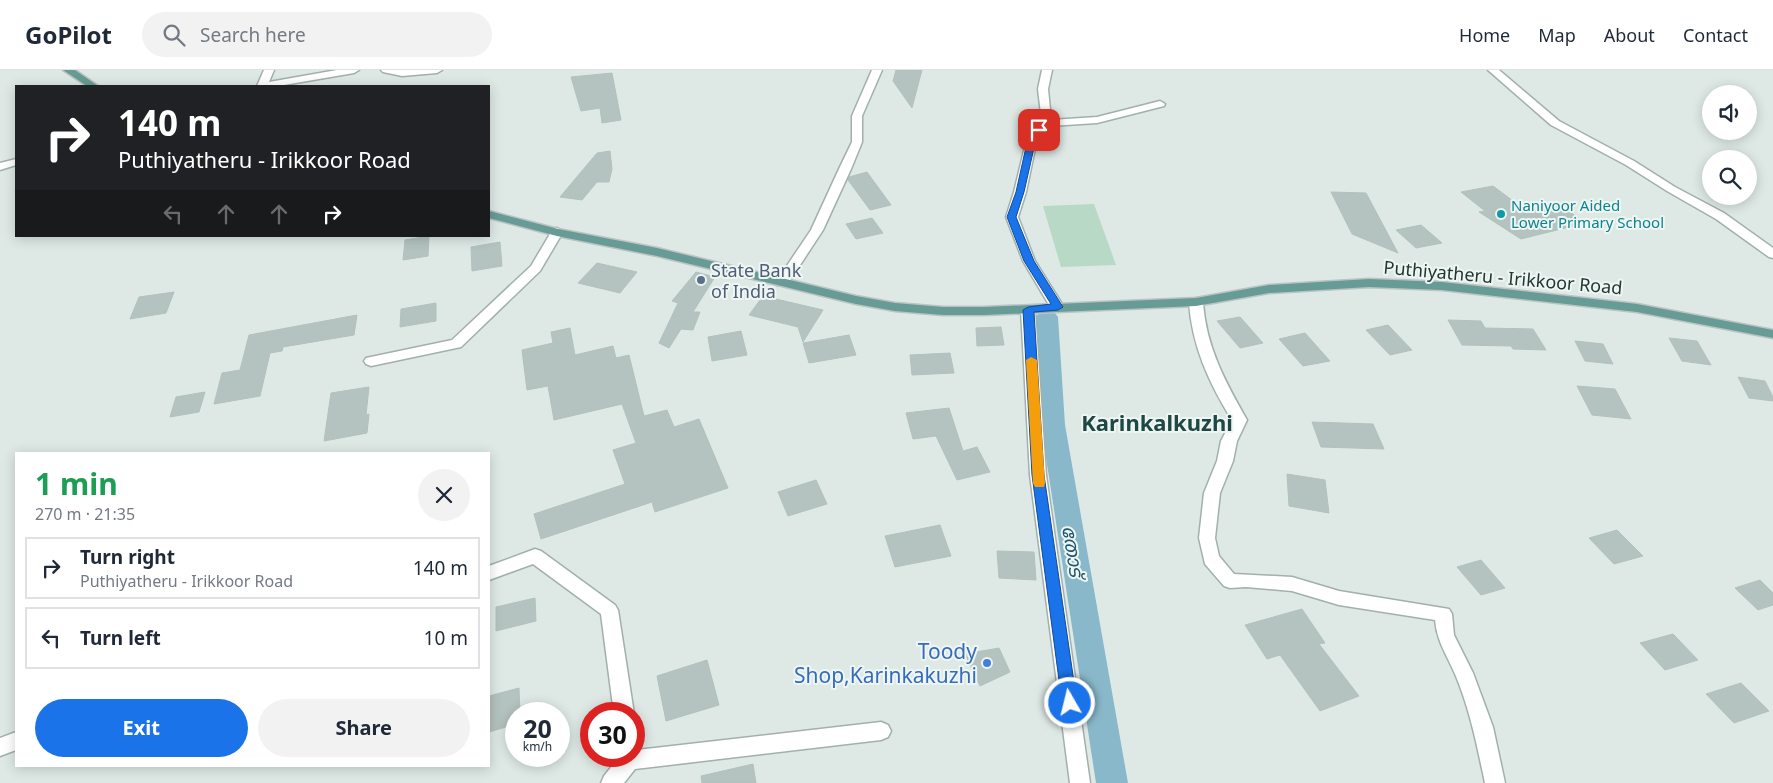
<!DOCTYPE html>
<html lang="en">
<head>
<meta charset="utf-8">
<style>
  body { margin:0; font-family:"Noto Sans","Noto Sans Malayalam",sans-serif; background:#f2f2f3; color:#1f2937; height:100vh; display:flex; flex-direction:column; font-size:19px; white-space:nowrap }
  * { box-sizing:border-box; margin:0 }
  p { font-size:16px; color:#747a83 }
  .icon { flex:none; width:28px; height:28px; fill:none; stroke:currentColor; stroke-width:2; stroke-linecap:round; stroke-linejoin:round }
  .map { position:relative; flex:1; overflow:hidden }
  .side { position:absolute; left:15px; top:382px; width:475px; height:315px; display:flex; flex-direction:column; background:#fff; border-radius:0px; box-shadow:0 2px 12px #0003 }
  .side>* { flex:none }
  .banner { position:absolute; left:15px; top:15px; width:475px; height:152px; border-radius:0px; box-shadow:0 2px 12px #0003; background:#202124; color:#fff; overflow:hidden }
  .controls { position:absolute; left:1702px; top:15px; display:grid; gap:10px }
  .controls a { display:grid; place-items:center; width:55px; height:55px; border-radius:50%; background:#fff; box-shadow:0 2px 12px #0003; font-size:25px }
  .speed { position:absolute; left:505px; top:632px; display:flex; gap:10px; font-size:25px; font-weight:700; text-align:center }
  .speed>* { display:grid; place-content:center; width:65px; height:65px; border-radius:50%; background:#fff; box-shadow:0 2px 12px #0003; line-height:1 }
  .speed small { font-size:12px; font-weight:400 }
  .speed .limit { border:8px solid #d22; background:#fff; color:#111 }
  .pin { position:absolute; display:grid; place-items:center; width:42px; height:42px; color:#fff; margin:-21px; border-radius:10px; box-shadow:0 2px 8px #0006 }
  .me { position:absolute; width:55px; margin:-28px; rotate:352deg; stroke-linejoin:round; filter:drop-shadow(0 0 4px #0008) }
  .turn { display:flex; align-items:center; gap:18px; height:105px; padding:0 20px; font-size:22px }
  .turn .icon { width:65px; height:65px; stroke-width:2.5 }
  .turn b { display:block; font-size:35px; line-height:42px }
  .lanes { display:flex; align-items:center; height:48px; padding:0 20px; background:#0003; justify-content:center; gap:25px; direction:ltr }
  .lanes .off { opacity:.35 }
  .round { display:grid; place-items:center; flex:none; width:52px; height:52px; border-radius:26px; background:#f2f2f3 }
  .head { display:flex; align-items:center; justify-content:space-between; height:85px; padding:0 20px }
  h1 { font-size:30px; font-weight:700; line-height:38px; color:#1e9e55 }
  .button { display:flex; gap:10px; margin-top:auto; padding:10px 20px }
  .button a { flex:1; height:58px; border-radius:30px; background:#1a73e8; color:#fff; font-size:20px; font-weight:700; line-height:58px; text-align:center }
  .button a+a { background:#f2f2f3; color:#1f2937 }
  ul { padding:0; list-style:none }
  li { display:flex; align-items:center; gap:15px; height:62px; margin:0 10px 8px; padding:0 10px; border:2px solid #e0e1e3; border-radius:0px }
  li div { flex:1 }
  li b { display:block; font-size:19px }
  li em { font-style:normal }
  header { display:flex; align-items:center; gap:30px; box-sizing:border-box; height:70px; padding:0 25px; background:#fff; border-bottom:1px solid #e0e1e3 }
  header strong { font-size:24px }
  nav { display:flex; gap:28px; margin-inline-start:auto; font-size:18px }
  .search { width:350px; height:45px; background:#f2f2f3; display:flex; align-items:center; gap:12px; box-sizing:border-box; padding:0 18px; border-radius:28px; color:#747a83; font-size:19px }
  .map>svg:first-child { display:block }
  .green { fill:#b8d9c6 }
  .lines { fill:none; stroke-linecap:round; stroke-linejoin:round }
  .canal { fill:#89b8cb; fill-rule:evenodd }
  .building { fill:#b4c3bf; stroke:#b1c2bd }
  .minor-casing { stroke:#a2b0ad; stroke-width:3 }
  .major-casing { stroke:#bcc3c2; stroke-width:3 }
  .minor { fill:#fff; fill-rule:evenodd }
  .major { fill:#669c95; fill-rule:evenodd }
  .route { fill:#1a73e8; stroke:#114b97 }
  .slow { fill:#f59e0b }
  .culture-dot { fill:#0f9aa8; stroke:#eef6f3; stroke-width:2 }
  .service-dot { fill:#5c6f8a; stroke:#eef6f3; stroke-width:2 }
  .shop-dot { fill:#3f7fe0; stroke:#eef6f3; stroke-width:2 }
  .labels { text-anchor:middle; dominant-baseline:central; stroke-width:4; stroke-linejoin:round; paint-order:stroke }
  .far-culture-label { font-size:15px; fill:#0d838f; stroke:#eef6f3; text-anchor:start }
  .service-label { font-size:18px; fill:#4e5e75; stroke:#eef6f3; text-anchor:start }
  .street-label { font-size:18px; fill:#213734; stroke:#eef6f3 }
  .water-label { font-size:19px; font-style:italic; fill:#20566f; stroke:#eef6f3 }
  .near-shop-label { font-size:21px; fill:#366cbe; stroke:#eef6f3; text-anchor:end }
  .district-label { font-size:22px; font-weight:bold; fill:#1e4843; stroke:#eef6f3 }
</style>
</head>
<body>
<header>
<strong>GoPilot</strong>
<div class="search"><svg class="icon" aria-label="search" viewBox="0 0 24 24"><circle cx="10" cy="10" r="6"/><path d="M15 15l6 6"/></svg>Search here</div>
<nav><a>Home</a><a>Map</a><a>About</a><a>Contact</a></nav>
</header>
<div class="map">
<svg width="1773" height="713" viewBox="0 0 1773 713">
  <rect width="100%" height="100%" fill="#dee9e6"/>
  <!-- green -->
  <path class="green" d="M1094,134L1116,195L1061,197L1043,136Z"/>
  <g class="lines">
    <!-- canal -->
    <path class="canal" d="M1047,240L1054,242L1058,247L1065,355L1128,713H1096L1041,355L1036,247L1040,242Z"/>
  </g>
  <!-- building -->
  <g class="building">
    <path d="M896,0H922L912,38L893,11Z"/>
    <path d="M612,3L621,50L602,53L600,38L581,41L571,7Z"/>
    <path d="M610,81L612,99L609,112H597L582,130L560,127L597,83Z"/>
    <path d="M867,102L891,135L870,140L848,110L849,107Z"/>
    <path d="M1493,116L1524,139L1558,133L1585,153L1521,169L1479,142L1485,141L1461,122Z"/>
    <path d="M1331,122L1366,123L1398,183L1352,164Z"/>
    <path d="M872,148L883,163L856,169L846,154Z"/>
    <path d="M1421,155L1442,173L1416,178L1396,160Z"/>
    <path d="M429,166L428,186L403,190L405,170Z"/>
    <path d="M500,172L502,196L472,201L471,177Z"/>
    <path d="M597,193L637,202L620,223L578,213Z"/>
    <path d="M696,202L715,207L693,242H700L693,260L681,259L669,278L659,273L678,233L672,231Z"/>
    <path d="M174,222L166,243L130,249L139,227Z"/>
    <path d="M763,226L823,240L803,272L798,257L749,245Z"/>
    <path d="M436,233V251L400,257L401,239Z"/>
    <path d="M357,245L354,265L283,277L282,281L270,283L260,326L214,334L222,303L240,300L249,265Z"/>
    <path d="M1240,247L1263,273L1240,278L1217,251Z"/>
    <path d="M1448,250L1481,251L1485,258L1533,259L1546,280L1513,279L1511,276L1462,275Z"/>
    <path d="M1388,255L1412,280L1390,285L1366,260Z"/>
    <path d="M1001,257L1004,275L977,276L976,258Z"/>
    <path d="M570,258L575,285L613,276L616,288L629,285L644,346L667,340L674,357L699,349L728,418L655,442L652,432L541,469L534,444L625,414L613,380L636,373L622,334L554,350L548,316L527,320L522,280L553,273L551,262Z"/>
    <path d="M741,261L747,285L712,291L708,267Z"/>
    <path d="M1305,263L1330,291L1303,296L1279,269Z"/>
    <path d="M849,265L856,285L809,293L803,273Z"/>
    <path d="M1669,268L1697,271L1711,295L1682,291Z"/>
    <path d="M1575,271L1603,274L1613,294L1585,291Z"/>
    <path d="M950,283L954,303L912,305L910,285Z"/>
    <path d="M1738,307L1765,311L1773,327V331L1749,328Z"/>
    <path d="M1577,316L1615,319L1631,349L1592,345Z"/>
    <path d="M369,317L366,345L369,344L367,363L324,371L331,323Z"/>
    <path d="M205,322L199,342L170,347L176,327Z"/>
    <path d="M949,338L963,381L977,377L990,402L957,410L936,366L913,369L906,343Z"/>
    <path d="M1312,352L1373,354L1384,379L1321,377Z"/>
    <path d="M1287,404L1325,410L1329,443L1289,436Z"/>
    <path d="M816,410L827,434L788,446L778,422Z"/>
    <path d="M940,455L951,486L895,497L885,466Z"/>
    <path d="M1617,460L1643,486L1614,494L1589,468Z"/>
    <path d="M997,481L1034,482L1036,510L999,508Z"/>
    <path d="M1481,490L1505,518L1481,525L1457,497Z"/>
    <path d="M1760,510L1773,523V535L1758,540L1735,518Z"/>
    <path d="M535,528L536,551L496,561V537Z"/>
    <path d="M1302,539L1325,573L1319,574L1359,626L1320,641L1280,585L1267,589L1245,555Z"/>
    <path d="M1673,564L1698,590L1665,600L1640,573Z"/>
    <path d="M999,578L1010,602L980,616L965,584Z"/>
    <path d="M707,590L719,635L666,651L657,606Z"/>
    <path d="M1741,613L1769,641L1734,653L1706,624Z"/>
    <path d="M519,618L520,644H516V654L489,662V626Z"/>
    <path d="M753,694L756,713H702L701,706Z"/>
  </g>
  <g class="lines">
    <!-- minor casing -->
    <g class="minor-casing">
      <g id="minor">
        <path d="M264,0H274L269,12L337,0H359L354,3L278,16H257Z"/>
        <path d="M381,0H442L437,3L402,6L383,2Z"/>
        <path d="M872,0H882L862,46V72L851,99L823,160L787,215H777L776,212L811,160L839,99L852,72V46Z"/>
        <path d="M1042,0H1052L1048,19L1051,50L1097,47L1160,31L1165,34L1164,36L1097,53L1050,56L1037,69L1026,122L1018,147L1035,191L1064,237L1057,241L1052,240L1023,191L1006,147L1014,122L1027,68L1042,52L1038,19Z"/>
        <path d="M1488,0H1499L1559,51L1634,91L1675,117L1724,143L1773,178V188L1769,187L1716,149L1667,121L1626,95L1551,55Z"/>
        <path d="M16,89V95L0,100V93Z"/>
        <path d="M557,158L563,162L540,201L461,277L371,296L366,294L364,291L366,288L452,270L531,196L553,159Z"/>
        <path d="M1196,228L1203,232C1206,277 1225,311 1247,350L1237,371L1233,391L1220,423L1215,468L1219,486L1234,504L1292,507L1339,521L1449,539L1452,544L1454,565L1473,603L1493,657L1505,713H1485C1477,676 1470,639 1455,604C1447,585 1437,572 1435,550L1339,535L1292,521L1246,517L1230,518L1224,516L1205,494L1199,468L1204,423L1217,391L1221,371L1232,350C1209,313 1192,276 1189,232Z"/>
        <path d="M1028,236L1035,240L1046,405L1090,713H1070L1030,405L1021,240Z"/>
        <path d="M535,479L541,481L615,535L618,540L634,644H614L601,544L533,494L489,510V496Z"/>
        <path d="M881,652L888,655L891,661L888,667L881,670L635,699L624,713H601L604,706L620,686H634V678L637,680Z"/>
        <path d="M16,662V680L0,686V668Z"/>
      </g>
    </g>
    <!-- major casing -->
    <g class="major-casing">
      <g id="major">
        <path d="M63,0H75L98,16H87Z"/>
        <path d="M489,141L558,159L657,178L856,226L895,233L943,237H984L1196,228L1269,215L1369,209L1442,212L1637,234L1773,260V268L1637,242L1442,220L1369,217L1269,223L1196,236L984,245H943L895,241L856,234L657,186L557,166L489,148Z"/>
      </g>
    </g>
    <!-- minor -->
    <use href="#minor" class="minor"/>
    <!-- major -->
    <use href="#major" class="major"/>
  </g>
  <!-- route -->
  <path class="route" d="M1039,58L1043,60L1036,69L1024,122L1016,147L1034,191L1063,237L1058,240L1034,242L1044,405L1077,633L1075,637L1070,639L1064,637L1062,633L1032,405L1023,240L1028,237L1051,234L1024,191L1007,147L1016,122L1028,68Z"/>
  <!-- slow -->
  <path class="slow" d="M1031,287L1037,290L1045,413L1044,417H1035L1033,413L1026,290Z"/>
  <!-- markers -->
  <circle class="culture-dot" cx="1501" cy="144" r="5"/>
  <circle class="service-dot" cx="701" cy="210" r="5"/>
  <circle class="shop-dot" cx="987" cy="593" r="5"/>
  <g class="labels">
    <!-- far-culture labels -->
    <g class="far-culture-label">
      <text x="1511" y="135">Naniyoor Aided<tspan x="1511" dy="17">Lower Primary School</tspan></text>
    </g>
    <!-- service labels -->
    <g class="service-label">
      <text x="711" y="200">State Bank<tspan x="711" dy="21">of India</tspan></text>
    </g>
    <!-- street labels -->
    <g class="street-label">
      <text transform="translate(1503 207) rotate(5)">Puthiyatheru - Irikkoor Road</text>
    </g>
    <!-- water labels -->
    <g class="water-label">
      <text transform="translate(1073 481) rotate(81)">തോട്</text>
    </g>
    <!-- near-shop labels -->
    <g class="near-shop-label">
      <text x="977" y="581">Toody<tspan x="977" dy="24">Shop,Karinkakuzhi</tspan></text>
    </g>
    <!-- district labels -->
    <g class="district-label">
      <text x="1157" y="352">Karinkalkuzhi</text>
    </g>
  </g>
</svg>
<div class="controls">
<a><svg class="icon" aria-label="sound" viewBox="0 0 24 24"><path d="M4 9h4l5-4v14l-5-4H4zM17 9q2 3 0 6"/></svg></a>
<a><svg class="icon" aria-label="search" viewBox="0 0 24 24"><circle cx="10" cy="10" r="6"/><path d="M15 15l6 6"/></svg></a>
</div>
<div class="speed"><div>20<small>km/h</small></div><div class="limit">30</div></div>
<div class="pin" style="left:1039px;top:60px;background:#d93025"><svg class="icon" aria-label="arrive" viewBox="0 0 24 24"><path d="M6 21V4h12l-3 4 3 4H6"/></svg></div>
<svg class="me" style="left:1070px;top:633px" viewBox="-20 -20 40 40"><circle r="17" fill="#1a73e8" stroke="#fff" stroke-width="3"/><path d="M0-11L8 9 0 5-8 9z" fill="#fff"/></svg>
<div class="banner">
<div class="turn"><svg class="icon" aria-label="right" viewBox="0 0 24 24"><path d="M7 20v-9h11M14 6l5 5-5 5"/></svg><div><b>140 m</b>Puthiyatheru - Irikkoor Road</div></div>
<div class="lanes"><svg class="icon off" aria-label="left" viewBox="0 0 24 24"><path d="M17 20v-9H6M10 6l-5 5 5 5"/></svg><svg class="icon off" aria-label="ahead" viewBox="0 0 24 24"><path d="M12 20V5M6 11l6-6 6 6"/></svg><svg class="icon off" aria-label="ahead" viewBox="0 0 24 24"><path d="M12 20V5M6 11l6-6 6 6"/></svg><svg class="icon" aria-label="right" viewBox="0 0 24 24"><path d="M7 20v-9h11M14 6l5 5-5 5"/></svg></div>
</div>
<section class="side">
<div class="head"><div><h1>1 min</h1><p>270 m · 21:35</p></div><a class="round"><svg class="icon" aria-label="close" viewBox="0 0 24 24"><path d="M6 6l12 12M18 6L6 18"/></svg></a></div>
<ul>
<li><svg class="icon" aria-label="right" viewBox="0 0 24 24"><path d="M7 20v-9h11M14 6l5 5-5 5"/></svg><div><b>Turn right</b><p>Puthiyatheru - Irikkoor Road</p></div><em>140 m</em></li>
<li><svg class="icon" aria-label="left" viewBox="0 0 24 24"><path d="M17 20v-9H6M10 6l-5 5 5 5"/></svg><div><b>Turn left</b></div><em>10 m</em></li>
</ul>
<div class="button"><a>Exit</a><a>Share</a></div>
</section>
</div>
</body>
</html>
